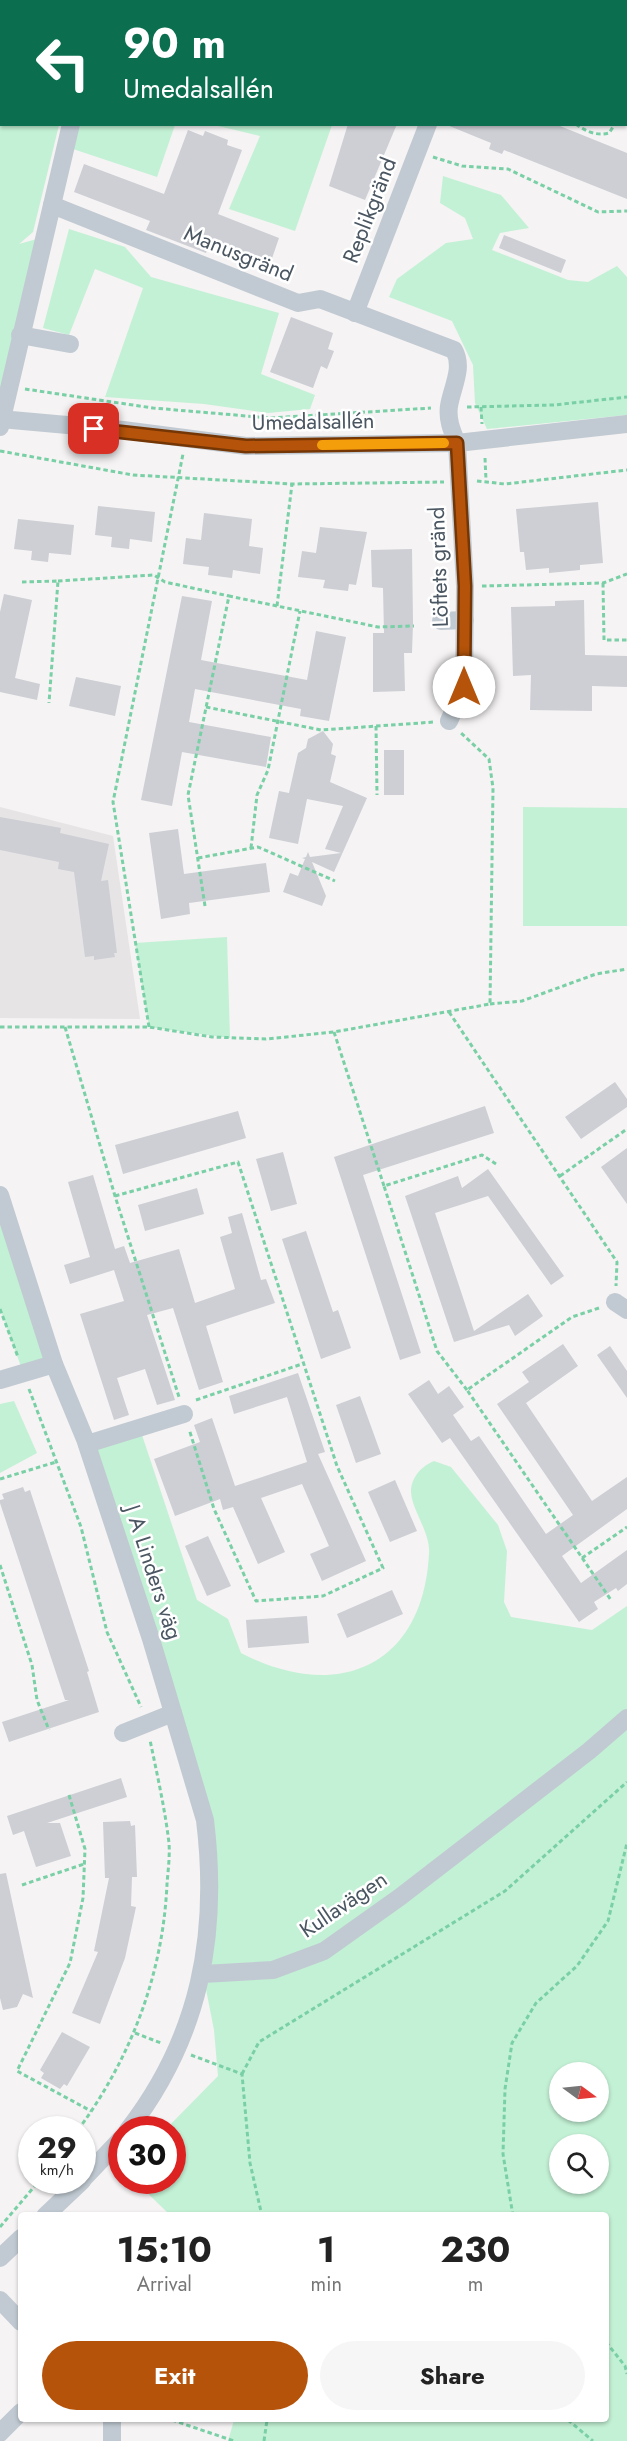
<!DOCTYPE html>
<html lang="en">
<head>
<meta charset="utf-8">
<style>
  body { margin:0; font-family:Jost,sans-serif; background:#f6f6f6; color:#222; height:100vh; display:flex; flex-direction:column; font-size:22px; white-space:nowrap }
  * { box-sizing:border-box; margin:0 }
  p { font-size:20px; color:#767676 }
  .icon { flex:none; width:33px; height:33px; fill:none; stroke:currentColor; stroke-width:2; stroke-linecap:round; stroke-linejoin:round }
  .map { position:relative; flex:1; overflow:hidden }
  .side { position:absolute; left:18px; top:2212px; width:591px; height:210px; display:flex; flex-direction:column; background:#fff; border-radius:6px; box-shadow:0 2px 4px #0004 }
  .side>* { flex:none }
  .top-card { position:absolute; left:0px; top:0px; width:627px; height:126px; box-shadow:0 2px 4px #0004; background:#0b6e4f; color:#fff; overflow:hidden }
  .needle { width:39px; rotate:105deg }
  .fabs { position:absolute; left:549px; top:2062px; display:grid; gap:12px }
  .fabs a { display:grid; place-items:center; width:60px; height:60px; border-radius:50%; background:#fff; box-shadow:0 2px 4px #0004; font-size:30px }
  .speed { position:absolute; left:18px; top:2116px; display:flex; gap:12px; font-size:30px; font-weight:700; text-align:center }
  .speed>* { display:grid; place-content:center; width:78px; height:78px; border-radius:50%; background:#fff; box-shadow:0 2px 4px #0004; line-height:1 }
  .speed small { font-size:15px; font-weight:400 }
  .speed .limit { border:9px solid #d22; background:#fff; color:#111 }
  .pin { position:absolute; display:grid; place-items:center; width:51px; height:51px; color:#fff; margin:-26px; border-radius:12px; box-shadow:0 3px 9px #0006 }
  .me { position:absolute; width:66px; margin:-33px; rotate:0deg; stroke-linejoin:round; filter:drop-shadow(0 0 4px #0008) }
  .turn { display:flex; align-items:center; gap:21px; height:126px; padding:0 24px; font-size:27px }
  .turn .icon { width:78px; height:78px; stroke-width:2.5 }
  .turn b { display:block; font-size:42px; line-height:51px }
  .eta { display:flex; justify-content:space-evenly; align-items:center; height:102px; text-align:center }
  .eta b { font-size:36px; font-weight:700; line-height:42px }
  .action { display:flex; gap:12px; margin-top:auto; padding:12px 24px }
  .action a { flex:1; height:69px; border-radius:36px; background:#b45309; color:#fff; font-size:24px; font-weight:700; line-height:69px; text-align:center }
  .action a+a { background:#f6f6f6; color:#222 }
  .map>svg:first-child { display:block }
  .education { fill:#e6e4e5 }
  .green { fill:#c3f1d5; fill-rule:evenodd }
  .building { fill:#cdcfd5 }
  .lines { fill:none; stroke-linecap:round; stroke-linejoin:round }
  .path { stroke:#7ad0a6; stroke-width:3; stroke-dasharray:4.5 3; stroke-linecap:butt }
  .minor { stroke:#c1cad2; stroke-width:18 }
  .route-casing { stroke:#753606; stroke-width:15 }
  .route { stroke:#b45309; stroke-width:10 }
  .slow { stroke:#f59e0b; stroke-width:10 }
  .labels { text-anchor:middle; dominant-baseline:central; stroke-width:5; stroke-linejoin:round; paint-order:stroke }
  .street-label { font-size:22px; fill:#4a5661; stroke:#fff }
</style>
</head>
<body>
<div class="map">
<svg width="627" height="2441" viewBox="0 0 627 2441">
  <rect width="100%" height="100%" fill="#f5f3f3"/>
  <!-- education -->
  <path class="education" d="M0,807L113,836L140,1019L0,1018Z"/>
  <!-- green -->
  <g class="green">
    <path d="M0,0H89L2,2V124L59,125L33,232L19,244L44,237L0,427Z"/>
    <path d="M100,0H292L296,2H100Z"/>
    <path d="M70,125H175L157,177L64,146Z"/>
    <path d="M214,125H332L295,231L229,209L260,136Z"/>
    <path d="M443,176L501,195L529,228L500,233L492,250L568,280L588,282L617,266L627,277V415L487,429L475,403L473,365L452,321L389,297L397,279L446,243L473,239L465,218L440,203Z"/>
    <path d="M69,229L125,247L151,277L279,313L261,374L315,395L310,409L268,413L204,404L105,397L143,288L95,269L69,335L43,328Z"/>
    <path d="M523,807L627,808V926H523Z"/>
    <path d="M227,937L230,1038L149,1027L135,943Z"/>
    <path d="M0,1195L54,1364L23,1372L0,1309Z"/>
    <path d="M14,1401L37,1453L0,1473V1404Z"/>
    <path d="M140,1429L197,1600L228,1619L241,1653C337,1703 423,1667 429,1554C431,1533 412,1511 411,1492C411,1477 422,1466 434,1461L451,1467L498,1525L507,1551L504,1602L511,1617L592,1630L627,1606V2441H228L234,2420H606V2216L170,2215L135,2181H172V2130H165L218,2076L214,2030L203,1974L209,1850L87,1444ZM560,2073H598V2112H560ZM560,2145H598V2184H560Z"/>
  </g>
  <!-- building -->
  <g class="building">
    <path d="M348,124H397L365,200L329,186Z"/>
    <path d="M555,124L627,153V199L504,150L502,154L489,149L491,143L447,125Z"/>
    <path d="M188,130L203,136L205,131L228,140L227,145L242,150L218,214L279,238L269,267L209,244L206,253L146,230L150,221L74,192L84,164L164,194Z"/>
    <path d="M504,235L566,260L561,273L499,248Z"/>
    <path d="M291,317L333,333L328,349L334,351L327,369L321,366L313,388L270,372Z"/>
    <path d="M598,502L603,563L580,565V570L549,573V568L526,570L524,552H520L516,509Z"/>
    <path d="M98,506L155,512L152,542L130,539L129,549L111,547L112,537L95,535Z"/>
    <path d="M204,513L252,519L249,546L263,548L260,574L233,570L232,578L208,575L209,567L183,564L186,538L201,540Z"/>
    <path d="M18,519L74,525L71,555L49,553L48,562L31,560L32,551L14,549Z"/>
    <path d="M320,527L367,532L356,585L349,584L348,591L323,588L325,580L298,577L302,551L316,553Z"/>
    <path d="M412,549L413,623L412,653H404L405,691L373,692V633H384L383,588L372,587L371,550Z"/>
    <path d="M4,594L32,600L15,678L40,684L37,700L0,692V612Z"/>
    <path d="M182,596L212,601L201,660L307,680L316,631L346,637L329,721L300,716L301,709L195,689L189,722L271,737L266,767L182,752L172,806L141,800Z"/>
    <path d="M584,600L585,655L627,656V687L592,686V711L530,710L531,675L513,676L511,607L555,606V601Z"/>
    <path d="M76,677L121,686L115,716L69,706Z"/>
    <path d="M323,731L333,744L331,754L336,756L330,782L367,798L334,872L312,862L326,896L322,906L283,892L290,873L298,876L305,859L302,858L306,857L308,852L310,857L341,853L325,849L343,806L307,799L298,844L269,838L279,791L289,793L298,753L306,748L308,739Z"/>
    <rect x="384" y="750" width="20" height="45"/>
    <path d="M0,817L61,828L60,833L109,844L101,881L108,880L117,953H114L115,957L94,960V956L85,957L74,872L58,869L59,862L0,850Z"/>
    <path d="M178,829L184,874L266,863L270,892L189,903L190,914L161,919L149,833Z"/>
    <path d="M615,1082L627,1099V1107L581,1139L565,1117Z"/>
    <path d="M485,1106L494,1133L363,1175L421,1353L400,1360L334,1157Z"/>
    <path d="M238,1111L246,1138L123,1174L115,1145Z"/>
    <path d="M627,1148V1204L601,1167Z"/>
    <path d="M283,1152L297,1204L271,1211L256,1159Z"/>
    <path d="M488,1169L564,1276L551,1285L488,1196L435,1213L474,1331L528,1294L543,1316L515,1336L509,1325L454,1342L405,1196L458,1176L462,1188Z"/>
    <path d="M93,1175L115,1249L124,1246L130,1263L179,1249L195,1303L235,1289L220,1237L232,1233L228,1217L242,1213L261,1280L266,1279L275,1303L206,1326L223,1382L199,1390L173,1308L147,1315L175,1400L157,1405L145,1369L117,1378L129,1415L114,1420L80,1314L124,1301L114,1270L70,1284L64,1265L90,1257L68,1182Z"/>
    <path d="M197,1188L204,1214L145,1231L138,1205Z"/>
    <path d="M306,1231L333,1312L338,1310L351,1348L321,1359L282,1239Z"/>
    <path d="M563,1344L578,1366L526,1403L592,1501L627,1477V1509L562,1556L581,1583L627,1550V1584L618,1591L616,1588L594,1602L598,1609L579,1622L450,1438L442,1443L408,1394L429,1380L438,1394L449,1386L464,1407L453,1415L471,1441L479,1436L546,1534L573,1515L497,1404L529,1382L522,1372Z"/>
    <path d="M610,1346L627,1371V1398L597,1355Z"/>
    <path d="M298,1373L325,1452L318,1454L366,1561L322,1581L310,1554L329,1546L302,1484L261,1498L285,1552L258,1564L233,1507L223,1510L220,1499L175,1516L154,1459L200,1442L194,1425L212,1418L235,1486L307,1462L287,1397L234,1414L229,1396Z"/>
    <path d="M360,1396L381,1454L356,1463L336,1405Z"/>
    <path d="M395,1480L417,1531L390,1542L368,1492Z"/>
    <path d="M23,1487L25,1492L30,1490L89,1671L87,1672L99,1712L9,1742L2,1722L69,1700H65L0,1503V1500L4,1499L2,1494Z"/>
    <path d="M208,1536L231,1586L207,1596L185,1546Z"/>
    <path d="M392,1590L403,1614L347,1638L337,1614Z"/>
    <path d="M307,1616L309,1643L248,1648L246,1620Z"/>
    <path d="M121,1778L127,1797L47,1823H60L71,1856L36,1867L24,1831L13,1835L7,1816Z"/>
    <path d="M130,1821L131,1826L135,1825L137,1877H132L131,1906L136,1907L125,1958L100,2024L72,2013L98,1952L94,1951L109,1878H105L103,1822Z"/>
    <path d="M6,1873L33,1998L23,1994L17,2007L3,2010L0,1998V1874Z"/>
    <path d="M62,2032L90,2047L67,2086L64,2084L60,2089L41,2078L44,2073L40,2070Z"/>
  </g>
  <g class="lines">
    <!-- path -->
    <g class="path">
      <path d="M576,124C586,132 597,136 609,133L615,124"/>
      <path d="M433,157L462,166L508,169L598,212L627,211"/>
      <path d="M25,389L153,408L270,418L431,408"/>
      <path d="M467,407L554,405L627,397"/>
      <path d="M481,407L482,424"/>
      <path d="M0,451L133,475L292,484L444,482"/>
      <path d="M485,458L486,480"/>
      <path d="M477,481L505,484L627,470"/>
      <path d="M58,581L154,575L165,582L229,596"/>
      <path d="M22,582L58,581L49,703"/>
      <path d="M603,583L604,640H627"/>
      <path d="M482,586L603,583L627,574"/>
      <path d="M277,606L292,484"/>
      <path d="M206,707L321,730L434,722"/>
      <path d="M376,726L377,795"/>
      <path d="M251,848L257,795L268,770L300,611"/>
      <path d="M198,858L258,847L335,881"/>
      <path d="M205,906L188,795L229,596L378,627L414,626"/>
      <path d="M490,1004L522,1001L596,974L627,969"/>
      <path d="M449,1012L617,1262L616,1286"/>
      <path d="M0,1027H149L212,1037L266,1039L334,1032L490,1004L493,788L489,759L460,732"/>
      <path d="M65,1027L115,1196L179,1397"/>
      <path d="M149,1027L113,802L183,454"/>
      <path d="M334,1032L384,1186"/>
      <path d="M560,1176L627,1129"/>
      <path d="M115,1196L238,1162L337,1466L383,1568L323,1596L256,1601L214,1509L189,1429"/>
      <path d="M599,1308L572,1317L467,1390L611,1600"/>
      <path d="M0,1309L18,1357"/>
      <path d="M29,1389L81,1527L107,1632L141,1707"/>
      <path d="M467,1390L437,1351L384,1186L482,1155L496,1164"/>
      <path d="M196,1400L302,1364"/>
      <path d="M0,1479L56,1462"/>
      <path d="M582,1558L627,1527"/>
      <path d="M0,1565L32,1665L37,1700L49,1730"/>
      <path d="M69,1795L85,1849L83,1898L70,1963L17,2071L91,2111"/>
      <path d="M22,1885L84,1864"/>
      <path d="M135,2033L161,2043"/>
      <path d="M191,2055L242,2074L250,2163L262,2216"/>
      <path d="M242,2074L259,2042L505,1891L627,1782"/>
      <path d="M78,2130C131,2058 163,1974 167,1884C168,1871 170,1856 169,1843C165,1809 157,1774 150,1740"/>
      <path d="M513,2216L503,2154L505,2089L512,2043L536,2003L577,1966L608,1921L627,1843"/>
      <path d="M0,2227L39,2181"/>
      <path d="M606,2342L625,2366L627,2374"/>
      <path d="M172,2420L234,2441"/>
      <path d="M568,2420L593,2441"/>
      <path d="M264,2441L267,2420"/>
    </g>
    <!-- minor -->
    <g class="minor">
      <path d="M292,0L296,2"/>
      <path d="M510,0L514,2"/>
      <path d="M100,2V0"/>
      <path d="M475,2L476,0"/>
      <path d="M626,45L627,46"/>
      <path d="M52,205L298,303L320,299L454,350C464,368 452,387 449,406C447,420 452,431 457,443L465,586L464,687L449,721"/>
      <path d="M355,313L428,124"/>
      <path d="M20,335L70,344"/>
      <path d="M0,419L123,430L246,446L457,443L627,424"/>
      <path d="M0,427L71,124"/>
      <path d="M441,621L465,620"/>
      <path d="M0,1195L54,1364L85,1439L151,1639L205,1820C219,1935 200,2037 128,2130"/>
      <path d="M615,1302L627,1310"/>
      <path d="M0,1380L54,1364"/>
      <path d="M87,1444L184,1414"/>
      <path d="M123,1733L173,1713"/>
      <path d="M203,1974L273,1970L324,1951L400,1897L589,1751L627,1718"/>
      <path d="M82,2180L122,2138"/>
      <path d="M45,2216L82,2181"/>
      <path d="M0,2258L21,2238"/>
      <path d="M0,2300L21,2322"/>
      <path d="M112,2420V2441"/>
      <path d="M0,2433L21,2412"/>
    </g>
  </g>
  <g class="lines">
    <!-- route casing -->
    <g class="route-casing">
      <path id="route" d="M94,429L246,446L457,443L465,586L464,687"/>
    </g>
    <!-- route -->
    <use href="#route" class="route"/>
    <!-- slow -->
    <path class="slow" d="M322,445L444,443"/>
  </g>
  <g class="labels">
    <!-- street labels -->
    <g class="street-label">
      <text transform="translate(369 210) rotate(-69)">Replikgränd</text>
      <text transform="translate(239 253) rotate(22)">Manusgränd</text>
      <text transform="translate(313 421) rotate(-1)">Umedalsallén</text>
      <text transform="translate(438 567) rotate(-92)">Löftets gränd</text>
      <text transform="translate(154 1572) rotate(72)">J A Linders väg</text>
      <text transform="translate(343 1904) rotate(-34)">Kullavägen</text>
    </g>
  </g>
</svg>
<div class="fabs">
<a><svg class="needle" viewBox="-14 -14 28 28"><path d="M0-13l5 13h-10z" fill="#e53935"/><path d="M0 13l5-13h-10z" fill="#767676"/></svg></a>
<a><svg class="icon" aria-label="search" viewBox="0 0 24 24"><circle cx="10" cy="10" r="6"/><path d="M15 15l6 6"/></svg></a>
</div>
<div class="speed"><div>29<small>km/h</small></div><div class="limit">30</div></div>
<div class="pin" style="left:94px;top:429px;background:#d93025"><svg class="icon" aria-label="arrive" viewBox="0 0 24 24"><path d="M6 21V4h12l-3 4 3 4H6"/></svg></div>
<svg class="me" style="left:464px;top:687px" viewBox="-20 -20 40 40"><circle r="19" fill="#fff"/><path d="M0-13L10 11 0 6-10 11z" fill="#b45309"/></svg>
<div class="top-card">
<div class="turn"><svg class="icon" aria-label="left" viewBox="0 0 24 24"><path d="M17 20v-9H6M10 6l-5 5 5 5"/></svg><div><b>90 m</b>Umedalsallén</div></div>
</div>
<section class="side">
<div class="eta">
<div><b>15:10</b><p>Arrival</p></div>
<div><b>1</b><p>min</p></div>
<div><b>230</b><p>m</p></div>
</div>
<div class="action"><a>Exit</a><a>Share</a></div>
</section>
</div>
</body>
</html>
